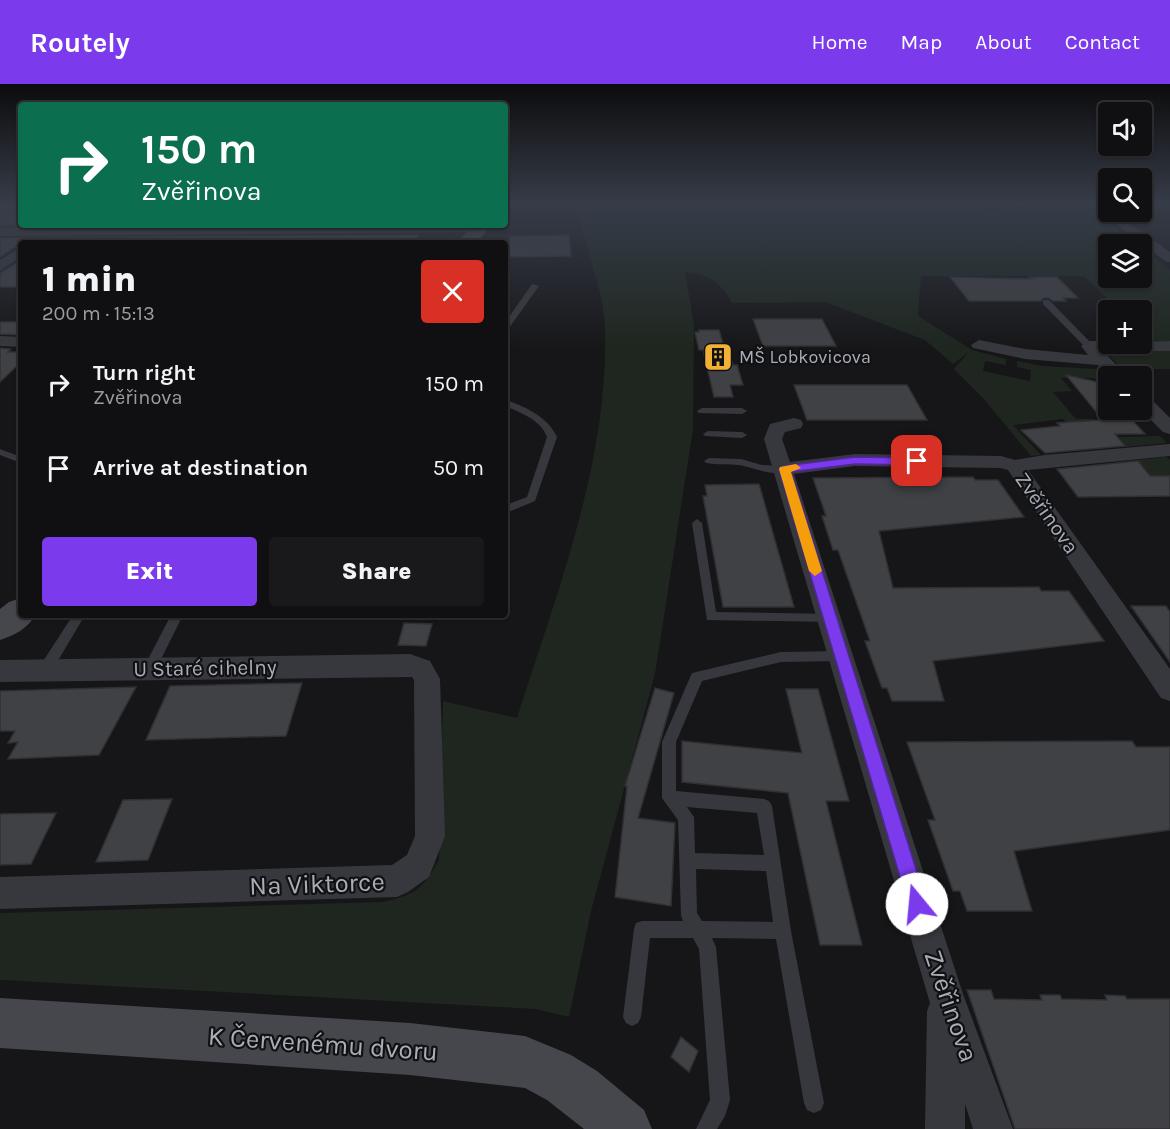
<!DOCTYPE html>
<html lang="en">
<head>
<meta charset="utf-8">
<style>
  body { margin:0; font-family:Karla,sans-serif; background:#19191b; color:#f1f3f6; height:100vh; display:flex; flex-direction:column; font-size:22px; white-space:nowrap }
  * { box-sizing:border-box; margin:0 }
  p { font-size:20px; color:#9c9d9f }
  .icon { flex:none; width:33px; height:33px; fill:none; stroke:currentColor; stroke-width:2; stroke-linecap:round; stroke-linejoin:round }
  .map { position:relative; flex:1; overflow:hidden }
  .drawer { position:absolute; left:18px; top:156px; width:490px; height:378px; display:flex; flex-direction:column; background:#101012; border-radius:6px; box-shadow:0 2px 4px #0004,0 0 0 2px #303032 }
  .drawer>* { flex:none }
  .hud { position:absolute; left:18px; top:18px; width:490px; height:126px; border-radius:6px; box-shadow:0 2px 4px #0004,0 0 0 2px #303032; background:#0b6e4f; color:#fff; overflow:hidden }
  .tools { position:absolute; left:1098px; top:18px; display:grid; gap:12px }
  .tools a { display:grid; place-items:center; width:54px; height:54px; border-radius:6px; background:#101012; box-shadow:0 2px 4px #0004,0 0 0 2px #303032; font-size:30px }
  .pin { position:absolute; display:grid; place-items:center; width:51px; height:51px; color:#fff; margin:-26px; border-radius:12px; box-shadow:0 3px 9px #0006 }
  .me { position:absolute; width:66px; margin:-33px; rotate:343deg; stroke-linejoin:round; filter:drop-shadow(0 0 4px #0008) }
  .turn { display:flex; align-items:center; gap:21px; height:126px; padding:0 24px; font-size:27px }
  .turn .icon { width:78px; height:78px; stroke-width:2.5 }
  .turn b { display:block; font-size:42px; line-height:51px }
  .round { display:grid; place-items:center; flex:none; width:63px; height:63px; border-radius:6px; background:#19191b }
  .overview { display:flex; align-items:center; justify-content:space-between; height:102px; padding:0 24px }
  h1 { font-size:36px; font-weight:800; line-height:45px }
  .primary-button { display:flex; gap:12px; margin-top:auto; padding:12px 24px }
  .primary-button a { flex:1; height:69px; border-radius:6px; background:#7c3aed; color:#fff; font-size:24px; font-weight:800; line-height:69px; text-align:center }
  .primary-button a+a { background:#19191b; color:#f1f3f6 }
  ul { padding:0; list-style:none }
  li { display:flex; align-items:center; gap:18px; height:84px; padding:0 24px }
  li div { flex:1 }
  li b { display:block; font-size:22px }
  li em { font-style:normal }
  header { display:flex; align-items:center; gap:36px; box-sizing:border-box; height:84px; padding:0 30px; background:#7c3aed; color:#fff }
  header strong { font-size:28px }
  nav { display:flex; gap:33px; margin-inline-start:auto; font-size:21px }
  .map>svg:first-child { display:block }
  .green { fill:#1e261f }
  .building { fill:#404145; stroke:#303034; stroke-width:1.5 }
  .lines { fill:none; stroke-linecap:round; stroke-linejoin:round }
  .lane { fill:#37383d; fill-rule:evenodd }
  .street { fill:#37383d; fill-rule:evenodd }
  .secondary { fill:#45474d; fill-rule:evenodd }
  .route { fill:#7c3aed; stroke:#51269a; stroke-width:1.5 }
  .slow { fill:#f59e0b }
  .labels { text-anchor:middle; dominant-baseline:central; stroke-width:4.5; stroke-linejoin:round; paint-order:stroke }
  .far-poi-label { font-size:18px; fill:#a8adb8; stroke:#111113; text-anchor:start }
  .street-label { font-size:21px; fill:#a8adb8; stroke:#111113 }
  .near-street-label { font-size:26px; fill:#a8adb8; stroke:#111113 }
</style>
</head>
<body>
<header>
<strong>Routely</strong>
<nav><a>Home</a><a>Map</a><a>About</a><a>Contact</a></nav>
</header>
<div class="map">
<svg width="1170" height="1045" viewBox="0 0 1170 1045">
  <rect width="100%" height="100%" fill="#161618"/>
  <!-- green -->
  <g class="green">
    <path d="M554,120H1083L1137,160H1108V194H1142V164L1170,186V259H1142V226H1108V237L1096,225L1117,224L1084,192H921L918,232L972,266L1006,275V281L985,277L983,287L1030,297L1031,286L1017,283V277L1043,282L1097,285L1108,297V307H1106V304L1094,294H1061L1072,307L1053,308L1076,335H1093L1109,353H1093L1103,365H1097L1063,335L1013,341L1041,371L1031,372L983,314L954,285L968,269L953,280L925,256L825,218L732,219C721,198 709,190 685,188L694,241L693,346L686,390L655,590L591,827L569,933L536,925L0,896V829L382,818C415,811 422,806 439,776L443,617L517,634C557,507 609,378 605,243C603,201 583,164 579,123L507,124L511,122Z"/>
    <path d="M1170,265V285H1131L1137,292H1130L1103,266Z"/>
    <path d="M1160,352L1167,359L1126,363L1118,353Z"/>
    <path d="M1165,373L1170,375V392H1164L1145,411L1110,379Z"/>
  </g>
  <!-- building -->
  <g class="building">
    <path d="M0,120H21V141H120L0,142Z"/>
    <path d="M418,151V157H380V159L141,156L21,159L0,173V154Z"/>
    <path d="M569,151L571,172L508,173L510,152Z"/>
    <path d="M21,176V203H0V189Z"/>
    <path d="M950,193L1032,195L1029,193H1057L1078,214H1063L1066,217H1053L1049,214H1043L1041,217H969Z"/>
    <path d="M753,235H822L836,262H763Z"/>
    <path d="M0,238H21V251L0,250Z"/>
    <path d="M699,246H719L724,263H728L733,281H737L743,301H730L733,313H714L703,266H699L695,248H699Z"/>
    <path d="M0,264L11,265L8,268H21V278L0,298Z"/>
    <path d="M1066,291L1097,298L1106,303L1108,310V326H1123L1145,350H1115L1125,362L1045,369L1021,346L1060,342L1057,339L1103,336Z"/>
    <path d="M794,301H907L927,336H807Z"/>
    <path d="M1138,377L1150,392H1170V412L1078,413L1057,385Z"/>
    <path d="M973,393L975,396H998L1024,433L879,447L893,504L1039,503L1041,507H1069L1104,557L933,577L944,617H892L887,604H882L865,557H870L838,466H833L822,432H826L813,394Z"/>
    <path d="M759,400L794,523H723L703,412H707L705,401Z"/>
    <path d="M1131,522H1166L1170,528V578Z"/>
    <path d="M404,539L432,540L426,562L398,561Z"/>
    <path d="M302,599L286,652L146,656L170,602Z"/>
    <path d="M136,603L99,671L8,675L18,658L8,659L15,647H0V607Z"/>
    <path d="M655,604L674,609L638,734L675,739L671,822L615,813L627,702H625Z"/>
    <path d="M786,605H818L849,717H826L862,861H820L788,709L682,698V657L802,669Z"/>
    <path d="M1132,657L1136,663H1170V746L1014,767L1032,827H967L960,807H953L928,736H935L907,658Z"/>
    <path d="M172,715L148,776L96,778L123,716Z"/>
    <path d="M56,729L31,780L0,781V730Z"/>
    <path d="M967,906H991L994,915L1042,916L1040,911H1060L1062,915L1107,916L1105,911L1125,912L1127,915H1170V1045H1015Z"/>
    <path d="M681,953L698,967L689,988L671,973Z"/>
  </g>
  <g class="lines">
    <!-- lane -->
    <g class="lane">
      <path d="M917,120H927L908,127L905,125Z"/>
      <path d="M1014,120H1023L993,132L988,131Z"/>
      <path d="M532,200L539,202L509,244H506V237Z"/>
      <path d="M1043,216H1049L1092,260V264H1086L1043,220Z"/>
      <path d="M506,316C526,323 548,333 557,353L535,417L506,429V421L527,413L547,353C540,335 522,330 506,322Z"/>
      <path d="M702,324H742L747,327L742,330L699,329L697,327Z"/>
      <path d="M708,347L742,348L747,351L742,354L705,352L703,350Z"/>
      <path d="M0,365L21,373V379L0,371Z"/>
      <path d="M709,374L741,375L762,381L784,382L789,385C776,395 753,383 739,381C728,380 716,381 706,379L704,377Z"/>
      <path d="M697,435L702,439L716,528L830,530L834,532L836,535L834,538L707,536L692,439Z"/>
      <path d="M73,531H85L50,590L45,591L40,590L39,586L40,582Z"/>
      <path d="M171,531H183L154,589L149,590L144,589L143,585Z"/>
      <path d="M841,567L846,568L847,572L846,576L841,577L781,578L702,597L676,658V707L764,715L769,717L772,722L791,847L824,1019L821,1026L814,1029L807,1026L804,1019L776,855L712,854L716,863L730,1016L725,1032L717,1045H696L710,1016L699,865L693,854H650L641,933L638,939L632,942L626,939L623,933L634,845L636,839L642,837H683L681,831L678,736L662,714V658L692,589L781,568ZM687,723L757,729L764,771L695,769L694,733ZM696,785L766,787L773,838L702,837L697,829Z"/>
    </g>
    <!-- street -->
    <g class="street">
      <path d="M1090,120H1104L1108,124V128H1114L1170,168V178L1165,177Z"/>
      <path d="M480,141L484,142L486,145L484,148L0,152V144Z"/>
      <path d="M21,163V173L0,187V176Z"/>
      <path d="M0,252L21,253V263L0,262Z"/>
      <path d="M979,256L1025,265L1088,271L1081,262L1089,257H1108V260L1170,257V267H1103L1127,292H1110L1098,281L1025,275L973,264L971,261Z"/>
      <path d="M1142,311L1148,312L1170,334V350L1163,348L1141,326Z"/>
      <path d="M794,334L801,336L803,340L801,344L785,348L782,355L790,378L855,370L1001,372L1015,376L1045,371L1170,360V372L1028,386L1170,585V617L1161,614L1008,386L1000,384L855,382L794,390L963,910L1013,1045H973L965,1020V1045H925L927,927L930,919L764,355L770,340Z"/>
      <path d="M410,570L430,577L440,595L445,752L429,793L408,808L397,813L0,825V793L392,781L407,771L415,752L414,596L412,593L0,598V576Z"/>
    </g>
    <!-- secondary -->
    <g class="secondary">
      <path d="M473,141H492L476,159H457Z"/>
      <path d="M21,514V531H35C29,544 13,552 0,556V525L9,518Z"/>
      <path d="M0,914L410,939L525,952L571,971L597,987L644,1026L652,1045H584L547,1016L525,1004L410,991L0,964Z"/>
    </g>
  </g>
  <!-- sky -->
  <linearGradient id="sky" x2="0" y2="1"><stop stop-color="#0c0c0d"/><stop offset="0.45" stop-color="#363c48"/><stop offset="1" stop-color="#363c48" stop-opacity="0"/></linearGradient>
  <rect width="1170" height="266" fill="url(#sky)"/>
  <!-- route -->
  <path class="route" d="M855,373L917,374L923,377L917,381L855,380L791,388L927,820L924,826L917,829L911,826L908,820L779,385L784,382Z"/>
  <!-- slow -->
  <path class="slow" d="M796,380L801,384L791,388L822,487L815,492L809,487L779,385L780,383Z"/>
  <!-- icons -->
  <defs>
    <g id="building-square" transform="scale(1.5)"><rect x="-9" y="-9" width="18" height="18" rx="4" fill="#f2b134" stroke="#111113"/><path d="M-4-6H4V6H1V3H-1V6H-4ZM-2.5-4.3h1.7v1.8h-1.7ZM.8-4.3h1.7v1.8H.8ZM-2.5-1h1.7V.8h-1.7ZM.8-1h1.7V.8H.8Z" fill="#111"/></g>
  </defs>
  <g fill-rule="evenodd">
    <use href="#building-square" x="718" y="273"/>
  </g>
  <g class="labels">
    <!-- far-poi labels -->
    <g class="far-poi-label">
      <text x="739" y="273">MŠ Lobkovicova</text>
    </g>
    <!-- street labels -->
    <g class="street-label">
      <text transform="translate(1047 429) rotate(55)">Zvěřinova</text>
      <text transform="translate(205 584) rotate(-1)">U Staré cihelny</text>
    </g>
    <!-- near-street labels -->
    <g class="near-street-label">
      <text transform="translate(317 800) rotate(-2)">Na Viktorce</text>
      <text transform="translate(951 922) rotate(71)">Zvěřinova</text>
      <text transform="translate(323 960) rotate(4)">K Červenému dvoru</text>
    </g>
  </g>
</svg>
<div class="tools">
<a><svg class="icon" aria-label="sound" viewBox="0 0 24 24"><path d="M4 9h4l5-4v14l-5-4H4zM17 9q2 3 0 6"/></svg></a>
<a><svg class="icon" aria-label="search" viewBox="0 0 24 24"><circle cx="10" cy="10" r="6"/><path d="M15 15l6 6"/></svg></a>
<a><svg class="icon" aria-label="layers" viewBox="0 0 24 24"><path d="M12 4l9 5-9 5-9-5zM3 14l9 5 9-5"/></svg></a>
<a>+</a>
<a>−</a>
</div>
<div class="pin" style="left:917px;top:377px;background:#d93025"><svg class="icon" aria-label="arrive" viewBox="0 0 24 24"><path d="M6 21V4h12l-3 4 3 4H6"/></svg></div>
<svg class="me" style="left:917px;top:820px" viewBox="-20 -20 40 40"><circle r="19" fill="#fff"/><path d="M0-13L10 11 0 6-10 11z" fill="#7c3aed"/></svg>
<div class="hud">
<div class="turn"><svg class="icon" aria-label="right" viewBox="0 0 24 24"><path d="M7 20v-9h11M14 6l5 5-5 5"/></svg><div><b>150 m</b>Zvěřinova</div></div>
</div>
<section class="drawer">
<div class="overview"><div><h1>1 min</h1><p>200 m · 15:13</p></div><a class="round" style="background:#d93025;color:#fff"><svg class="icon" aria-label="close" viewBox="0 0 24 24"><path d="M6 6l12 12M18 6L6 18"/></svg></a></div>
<ul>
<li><svg class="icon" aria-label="right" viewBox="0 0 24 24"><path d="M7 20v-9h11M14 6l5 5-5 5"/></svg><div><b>Turn right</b><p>Zvěřinova</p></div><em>150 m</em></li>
<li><svg class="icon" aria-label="arrive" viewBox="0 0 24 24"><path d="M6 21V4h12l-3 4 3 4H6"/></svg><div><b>Arrive at destination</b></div><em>50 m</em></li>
</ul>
<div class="primary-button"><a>Exit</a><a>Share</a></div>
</section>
</div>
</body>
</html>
